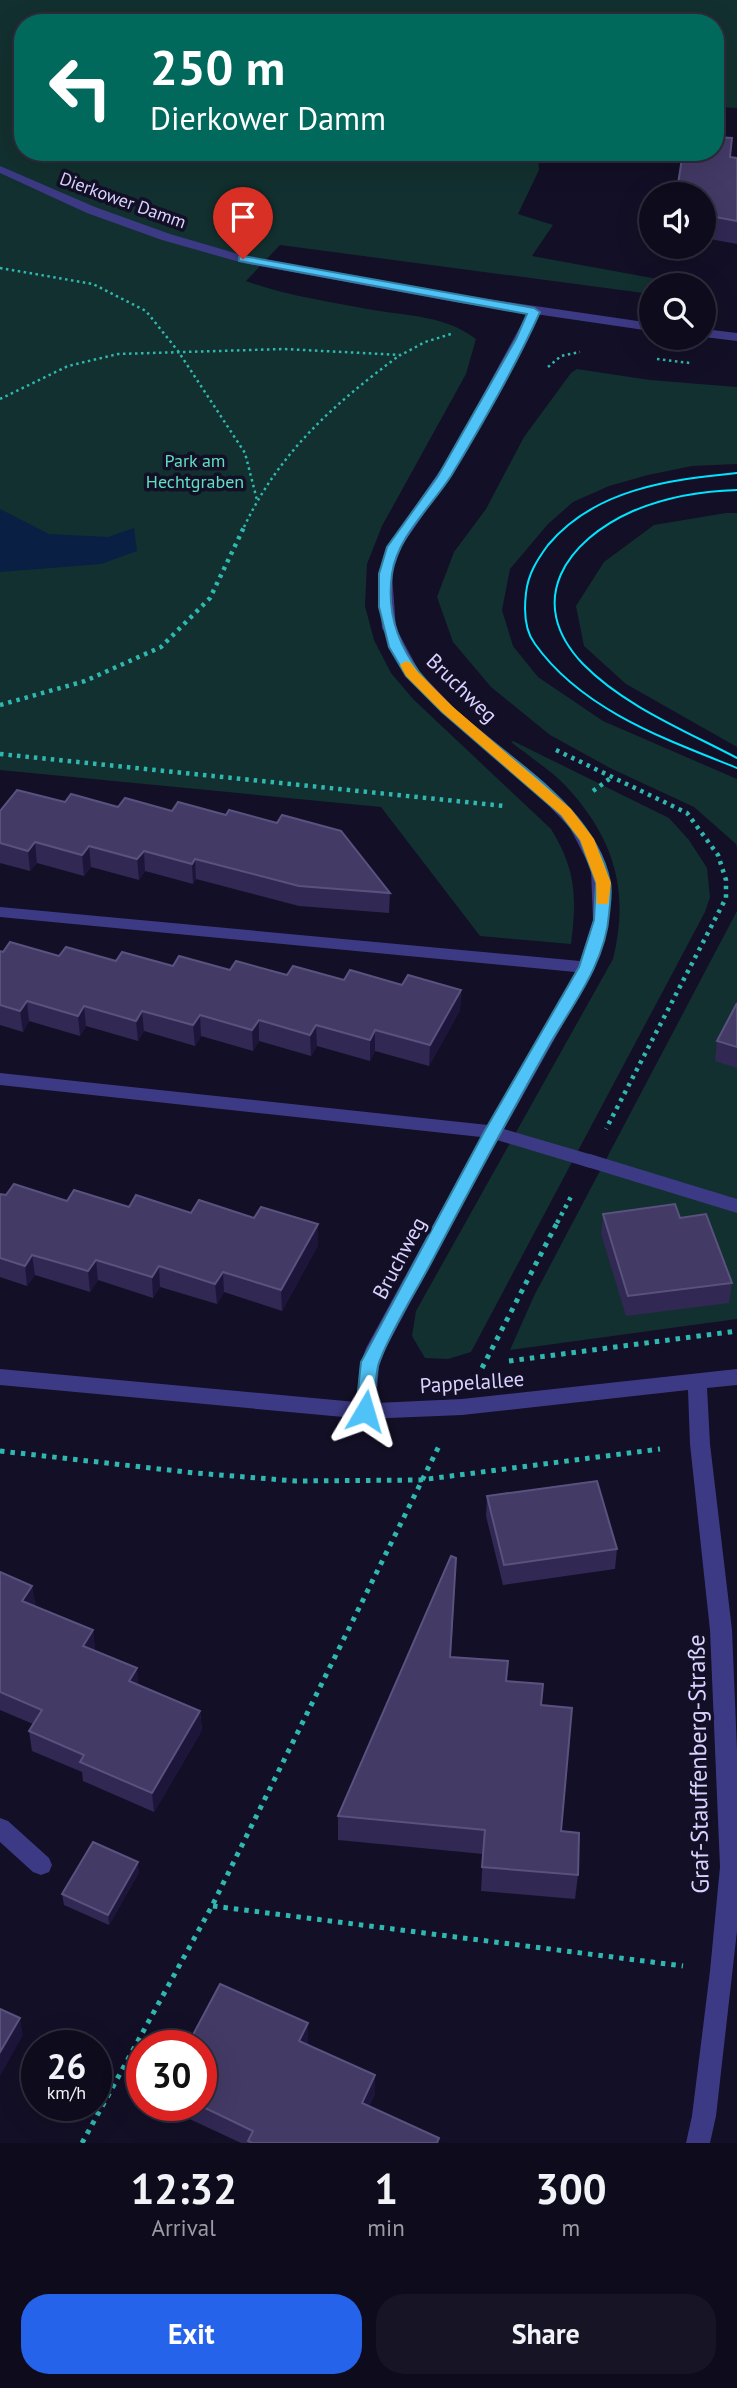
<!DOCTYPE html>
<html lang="en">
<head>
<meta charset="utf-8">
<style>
  body { margin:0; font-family:"PT Sans",sans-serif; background:#171425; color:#f1f3f6; height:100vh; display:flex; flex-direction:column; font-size:26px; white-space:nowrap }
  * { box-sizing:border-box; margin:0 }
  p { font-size:23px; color:#9b9ba3 }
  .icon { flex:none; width:38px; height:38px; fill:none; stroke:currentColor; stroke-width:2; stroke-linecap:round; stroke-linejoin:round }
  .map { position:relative; height:2143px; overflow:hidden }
  .panel { display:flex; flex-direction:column; background:#0e0b1c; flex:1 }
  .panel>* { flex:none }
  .banner { position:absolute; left:14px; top:14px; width:710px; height:147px; border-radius:28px; box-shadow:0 7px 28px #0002,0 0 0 2px #2e2b3b; background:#00695c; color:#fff; overflow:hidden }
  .fabs { position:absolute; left:639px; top:182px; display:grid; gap:14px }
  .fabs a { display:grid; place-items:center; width:77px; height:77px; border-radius:50%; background:#0e0b1c; box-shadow:0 7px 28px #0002,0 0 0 2px #2e2b3b; font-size:35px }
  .speed { position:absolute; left:21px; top:2030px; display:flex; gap:14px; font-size:35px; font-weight:700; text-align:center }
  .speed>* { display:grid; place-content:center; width:91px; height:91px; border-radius:50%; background:#0e0b1c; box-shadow:0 7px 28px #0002,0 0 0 2px #2e2b3b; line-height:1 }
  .speed small { font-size:18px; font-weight:400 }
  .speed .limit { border:10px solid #d22; background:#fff; color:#111 }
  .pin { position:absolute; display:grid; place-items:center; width:60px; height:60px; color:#fff; margin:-72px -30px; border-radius:50% 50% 50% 0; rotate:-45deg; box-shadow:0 0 7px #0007 }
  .pin .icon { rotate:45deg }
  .me { position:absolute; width:77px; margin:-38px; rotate:7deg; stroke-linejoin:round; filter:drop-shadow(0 0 5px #0008) }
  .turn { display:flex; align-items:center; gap:24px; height:147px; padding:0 21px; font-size:32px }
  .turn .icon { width:91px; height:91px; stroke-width:2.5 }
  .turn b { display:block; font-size:49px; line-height:60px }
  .eta { display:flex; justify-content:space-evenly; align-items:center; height:119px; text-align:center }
  .eta b { font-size:42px; font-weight:800; line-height:49px }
  .button { display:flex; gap:14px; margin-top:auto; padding:14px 21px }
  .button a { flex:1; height:80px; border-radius:28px; background:#2563eb; color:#fff; font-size:28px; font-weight:800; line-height:80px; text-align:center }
  .button a+a { background:#171425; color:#f1f3f6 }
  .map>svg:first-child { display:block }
  .green { fill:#12302f }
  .water { fill:#0a1f44 }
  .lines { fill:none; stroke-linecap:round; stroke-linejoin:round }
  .path-far2 { stroke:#2fb8b0; stroke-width:2.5; stroke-dasharray:2.5 3.5; stroke-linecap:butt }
  .path-far1 { stroke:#2fb8b0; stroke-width:4.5; stroke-dasharray:3.5 5; stroke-linecap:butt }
  .path { stroke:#2fb8b0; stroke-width:5; stroke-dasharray:4.5 6; stroke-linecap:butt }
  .service { fill:#3d3a85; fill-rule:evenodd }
  .minor { fill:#3d3a85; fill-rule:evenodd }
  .tertiary { fill:#3d3a85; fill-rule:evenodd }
  .tram { stroke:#00e5ff; stroke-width:2 }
  .wall { fill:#312854 }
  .shaded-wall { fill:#1d163a }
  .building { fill:#433a66; stroke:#5a527e; stroke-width:2 }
  .route { fill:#4fc3f7; stroke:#337fa1; stroke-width:2 }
  .slow { fill:#f59e0b }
  .labels { text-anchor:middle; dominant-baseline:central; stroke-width:7; stroke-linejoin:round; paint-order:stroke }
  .far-street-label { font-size:18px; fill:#d9d4ff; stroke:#130f26 }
  .far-park-label { font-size:18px; fill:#5fe0c0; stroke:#130f26 }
  .street-label { font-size:21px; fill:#d9d4ff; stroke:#130f26 }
  .near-street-label { font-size:24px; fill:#d9d4ff; stroke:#130f26 }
</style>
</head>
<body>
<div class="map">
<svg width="737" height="2143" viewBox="0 0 737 2143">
  <rect width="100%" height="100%" fill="#130f26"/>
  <!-- green -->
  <g class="green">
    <path d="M0,0H737V108L716,107V23H23V152H538L539,170L518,214L553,225L532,256L685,284L651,285V294L280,245L246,281C286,296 331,302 373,310C409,316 446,316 476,339L466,374L382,526L367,564L365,606L374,640L391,673L413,699L551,829C576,870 577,897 571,944L480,936L381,807L0,770Z"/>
    <path d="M577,369L650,380L737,387V464L692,466L648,475L609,486L573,502L548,524L510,569L502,610L513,646L538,677L603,721L737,779V848L736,844L694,807L610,768L550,735L491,687L453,642L437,597L454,552L486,509L524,437L571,373Z"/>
    <path d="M726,513H737V747L626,684L584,646L576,606L604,562L654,525Z"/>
    <path d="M513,741L669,818L689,840L707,868L710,897L705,912L471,1352L448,1359L425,1358L412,1336L416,1311L613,959C629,895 616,844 573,794C557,774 531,758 511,742Z"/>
    <path d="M737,911V1319L510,1350L534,1296Z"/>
  </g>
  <!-- water -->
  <path class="water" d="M0,509L49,534L108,537L134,528L137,551L101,564L0,572Z"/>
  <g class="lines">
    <!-- path-far2 -->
    <g class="path-far2">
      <path d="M0,268L93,284L146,311L178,351L245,453L257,500"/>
      <path d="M657,359L690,363"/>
      <path d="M548,367L561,356L580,352"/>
      <path d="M0,399L68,366L118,354L284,349L401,355L425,342L451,334"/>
      <path d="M244,527C280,451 334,404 400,355"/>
    </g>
    <!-- path-far1 -->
    <g class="path-far1">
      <path d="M0,705L85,681L161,647L210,598L245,525"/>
      <path d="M556,750L687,813L718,855L726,880V898L606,1129"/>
      <path d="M0,754L504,806"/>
      <path d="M593,791L612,777"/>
      <path d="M557,1223L573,1193"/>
    </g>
    <!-- path -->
    <g class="path">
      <path d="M509,1361L737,1331"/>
      <path d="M482,1368L558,1221"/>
      <path d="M0,1451L195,1473L296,1481L420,1480L660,1449"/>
      <path d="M213,1906L683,1966"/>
      <path d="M82,2143L212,1906L439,1446"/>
    </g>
    <!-- service -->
    <path class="service" d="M590,1154L737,1199V1213L584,1166L581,1161L584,1156Z"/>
    <!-- minor -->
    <g class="minor">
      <path d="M534,308L540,312L464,456L401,547L392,574L396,628L419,671L456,710L545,783L582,822L607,869L609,921L595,967L504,1129L596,1156L599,1161L596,1166L590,1168L497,1140L386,1348L379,1366L376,1403L462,1399L737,1369V1385L707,1388L710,1444L732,1630L737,1750V1931L716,2116L710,2143H686L692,2116L710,1971L720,1867L710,1630L690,1444L688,1390L462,1415L365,1419L0,1385V1369L356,1402L360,1366L366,1348L481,1137L0,1085V1073L488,1125L574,976L575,972L0,917V907L580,961L593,921L591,869L570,828L534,790L446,716L408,676L382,628L378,574L387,547L450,456L528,312Z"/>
      <path d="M0,1818L8,1821L49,1858L52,1865L49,1872L41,1875L33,1872L0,1842Z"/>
    </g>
    <!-- tertiary -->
    <g class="tertiary">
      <path d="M0,166L95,207L170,234L245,256L460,295L651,323V331L460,303L243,263L162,240L87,213L0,173Z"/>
      <path d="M704,329L737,333V341L704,337Z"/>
    </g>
    <!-- tram -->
    <g class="tram">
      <path d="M737,473C668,480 595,489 548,545C537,560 528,574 526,593C524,610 524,630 535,644C582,710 665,739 737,768"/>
      <path d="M737,490C702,491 666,497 633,511C567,540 523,601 583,664C624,706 686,731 737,758"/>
    </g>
  </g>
  <!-- wall -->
  <g class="wall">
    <path d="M730,157L737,158V244L704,238V194H677L678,184Z"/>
    <path d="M0,811L390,893L389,913L299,906L196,879L193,884L145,871L139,880L91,867L84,876L37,863L30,871L0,863Z"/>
    <path d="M0,951L461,990L460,1010L429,1066L375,1051L370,1061L317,1046L311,1056L259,1041L253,1051L201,1036L195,1046L144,1031L138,1041L86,1026L80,1036L29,1021L23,1032L0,1025Z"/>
    <path d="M737,1003V1068L715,1061L717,1041Z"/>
    <path d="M0,1194L6,1195L191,1213L318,1245L282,1311L224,1292L217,1304L160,1287L153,1298L98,1280L90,1292L35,1275L27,1286L0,1277Z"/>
    <path d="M603,1214L680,1218L732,1283L729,1303L626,1316L601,1234Z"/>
    <path d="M487,1496L617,1549L615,1569L503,1585L486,1516Z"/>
    <path d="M0,1572L32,1586L35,1606L93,1630L95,1651L139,1685L200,1711L202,1730L154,1812L83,1781L82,1772L32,1751L29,1731L33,1724L0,1710Z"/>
    <path d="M455,1583L451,1657L507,1681L541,1705L561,1831L578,1875L575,1899L481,1891L483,1854L338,1840V1816Z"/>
    <path d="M139,1872L109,1925L64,1905L62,1894Z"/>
    <path d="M308,2023V2042L307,2045L375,2075V2094L369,2106L439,2143H241L166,2108V2105H201Z"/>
  </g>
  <!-- shaded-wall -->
  <g class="shaded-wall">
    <path d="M35,842L37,863L30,871L28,851Z"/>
    <path d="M89,846L91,867L84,876L82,855Z"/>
    <path d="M144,851L145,871L139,880L137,859Z"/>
    <path d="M195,859L196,879L193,884L192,864Z"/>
    <path d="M461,990L460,1010L429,1066L430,1045Z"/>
    <path d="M27,1001L29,1021L23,1032L20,1011Z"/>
    <path d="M84,1006L86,1026L80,1036L78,1016Z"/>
    <path d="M142,1011L144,1031L138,1041L136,1021Z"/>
    <path d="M200,1015L201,1036L195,1046L193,1025Z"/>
    <path d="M259,1020V1041L253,1051L252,1030Z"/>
    <path d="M316,1025L317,1046L311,1056L310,1035Z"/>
    <path d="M375,1030V1051L370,1061V1040Z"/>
    <path d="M318,1224V1245L282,1311L281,1290Z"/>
    <path d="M32,1255L35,1275L27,1286L25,1266Z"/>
    <path d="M96,1260L98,1280L90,1292L88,1271Z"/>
    <path d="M159,1266L160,1287L153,1298L152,1277Z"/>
    <path d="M223,1272L224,1292L217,1304L215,1284Z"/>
    <path d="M32,1586L36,1606L25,1621L22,1601Z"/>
    <path d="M93,1630L95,1650L85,1666L83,1646Z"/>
    <path d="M137,1668L139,1688L129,1681Z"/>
    <path d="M200,1711L202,1730L154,1812L152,1793Z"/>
    <path d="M138,1862L139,1872L109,1925L108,1915Z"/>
    <path d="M20,2018L23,2035L0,2076V2052Z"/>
    <path d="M308,2023V2042L299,2060V2041Z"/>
    <path d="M375,2075V2094L362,2121V2103Z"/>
  </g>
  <!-- building -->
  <g class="building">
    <path d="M716,137L732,138L730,157L737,158V221L704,215V194H678L684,185L678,184L683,152H716Z"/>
    <path d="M17,790L65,802L71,794L118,807L125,798L172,811L178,802L226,815L229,810L277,823L282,815L341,831L390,893L299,886L195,859L192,864L144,851L137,859L89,846L82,855L35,842L28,851L0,843V811Z"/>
    <path d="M10,942L59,956L66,947L116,961L122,952L173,966L179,956L230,970L236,961L287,975L293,966L344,980L350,970L402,985L408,975L461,990L430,1045L375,1030L370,1040L316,1025L310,1035L259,1020L252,1030L200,1015L193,1025L142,1011L136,1021L84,1006L78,1016L27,1001L20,1011L0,1005V951L3,952Z"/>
    <path d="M737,1003V1047L717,1041Z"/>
    <path d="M14,1184L67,1201L74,1190L129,1207L136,1195L191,1213L199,1200L254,1218L261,1207L318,1224L281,1290L223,1272L215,1284L159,1266L152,1277L96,1260L88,1271L32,1255L25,1266L0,1258V1194L6,1195Z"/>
    <path d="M675,1204L680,1218L706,1214L732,1283L628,1296L603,1214Z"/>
    <path d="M597,1481L617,1549L504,1565L487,1496Z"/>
    <path d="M451,1556L456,1558L450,1657L508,1661L506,1681L543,1684L541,1705L572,1708L561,1831L579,1833L578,1875L482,1867L485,1830L338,1816Z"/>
    <path d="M0,1572L32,1586L22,1601L93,1630L83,1646L137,1668L129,1681L200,1711L152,1793L80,1762L84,1755L29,1731L42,1710L0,1692Z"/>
    <path d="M93,1842L138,1862L108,1915L62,1894Z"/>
    <path d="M220,1984L308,2023L299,2041L375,2075L362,2103L439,2138L437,2143H252L248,2141L253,2131L199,2105H201V2046H187Z"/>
    <path d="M0,2009L20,2018L0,2052Z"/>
  </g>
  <!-- route -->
  <path class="route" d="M243,256L534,308L540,312C515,368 483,423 451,476C431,507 397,537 392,574C371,716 585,757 610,882C612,892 610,904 609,914C606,961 574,1003 551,1042C510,1115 470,1189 431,1263C414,1295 393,1327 380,1360C374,1374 376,1395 374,1411L372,1416H359L356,1411L361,1362L484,1132L579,967L594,920L596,883L580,840L561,815L442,712L406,676L389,647L379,607V574L387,547L438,476L516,339L527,314L239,261V257Z"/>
  <!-- slow -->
  <path class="slow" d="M406,661L411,663L417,671L452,706L571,809L594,839L611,883L608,904H597L596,883L580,840L561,815L442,712L406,676L400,665Z"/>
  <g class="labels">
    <!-- far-street labels -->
    <g class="far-street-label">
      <text transform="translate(123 200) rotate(20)">Dierkower Damm</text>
    </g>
    <!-- far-park labels -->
    <g class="far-park-label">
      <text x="195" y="460">Park am<tspan x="195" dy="21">Hechtgraben</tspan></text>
    </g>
    <!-- street labels -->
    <g class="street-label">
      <text transform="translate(462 688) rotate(44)">Bruchweg</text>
      <text transform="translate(399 1258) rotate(-62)">Bruchweg</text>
      <text transform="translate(472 1382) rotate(-4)">Pappelallee</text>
    </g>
    <!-- near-street labels -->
    <g class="near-street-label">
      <text transform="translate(698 1764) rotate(-91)">Graf-Stauffenberg-Straße</text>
    </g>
  </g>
</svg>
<div class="fabs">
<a><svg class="icon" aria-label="sound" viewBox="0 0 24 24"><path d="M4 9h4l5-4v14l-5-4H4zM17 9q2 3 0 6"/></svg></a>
<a><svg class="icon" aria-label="search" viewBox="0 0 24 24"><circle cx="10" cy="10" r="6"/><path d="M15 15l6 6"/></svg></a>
</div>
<div class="speed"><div>26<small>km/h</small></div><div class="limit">30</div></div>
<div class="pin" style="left:243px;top:259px;background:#d93025"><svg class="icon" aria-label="arrive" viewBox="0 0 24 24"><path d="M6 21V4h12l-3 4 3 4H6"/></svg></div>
<svg class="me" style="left:365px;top:1411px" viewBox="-20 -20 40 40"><path d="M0-17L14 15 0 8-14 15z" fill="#4fc3f7" stroke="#fff" stroke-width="4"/></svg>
<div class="banner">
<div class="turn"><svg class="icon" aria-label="left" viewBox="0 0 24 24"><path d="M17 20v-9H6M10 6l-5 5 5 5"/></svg><div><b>250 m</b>Dierkower Damm</div></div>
</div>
</div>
<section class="panel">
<div class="eta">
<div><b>12:32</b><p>Arrival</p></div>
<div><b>1</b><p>min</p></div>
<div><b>300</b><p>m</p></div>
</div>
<div class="button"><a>Exit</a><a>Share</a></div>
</section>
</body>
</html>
